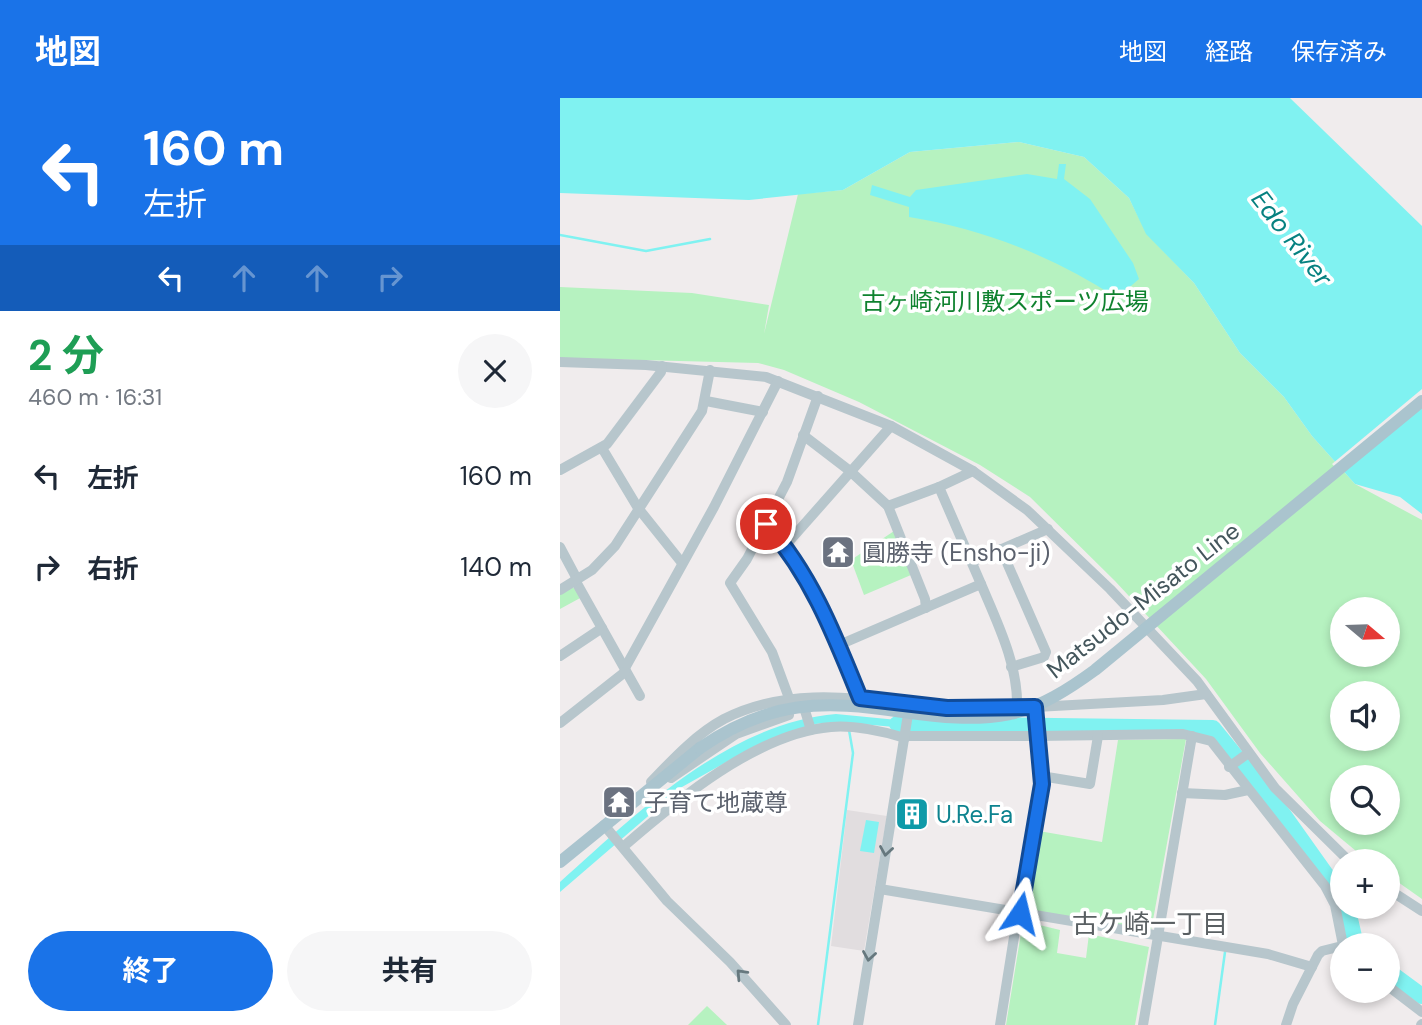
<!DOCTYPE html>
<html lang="ja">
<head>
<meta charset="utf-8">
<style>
  body { margin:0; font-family:"DM Sans","Noto Sans JP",sans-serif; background:#f6f6f7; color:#1f2937; height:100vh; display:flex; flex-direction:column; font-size:26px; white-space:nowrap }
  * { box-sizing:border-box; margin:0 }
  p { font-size:23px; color:#747a83 }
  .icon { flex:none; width:38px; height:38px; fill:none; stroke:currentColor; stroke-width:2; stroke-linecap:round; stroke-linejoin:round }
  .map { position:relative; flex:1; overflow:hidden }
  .details { display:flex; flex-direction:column; background:#fff; width:560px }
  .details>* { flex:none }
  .guide { background:#1a73e8; color:#fff; overflow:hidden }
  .needle { width:46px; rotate:109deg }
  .fabs { position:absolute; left:770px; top:499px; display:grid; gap:14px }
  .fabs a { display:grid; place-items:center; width:70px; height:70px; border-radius:50%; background:#fff; box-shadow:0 4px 10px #0003; font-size:35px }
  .pin { position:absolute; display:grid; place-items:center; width:60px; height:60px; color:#fff; margin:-30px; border:4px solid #fff; border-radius:50%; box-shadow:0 2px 7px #0007 }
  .me { position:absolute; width:77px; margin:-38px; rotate:10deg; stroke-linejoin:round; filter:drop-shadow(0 0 5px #0008) }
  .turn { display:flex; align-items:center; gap:24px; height:147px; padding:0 28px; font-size:32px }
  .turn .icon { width:91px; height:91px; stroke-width:2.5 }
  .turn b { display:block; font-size:49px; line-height:60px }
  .lanes { display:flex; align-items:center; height:66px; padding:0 28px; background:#0003; justify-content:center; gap:35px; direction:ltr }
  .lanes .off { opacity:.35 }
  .round { display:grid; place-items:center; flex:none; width:74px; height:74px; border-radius:37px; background:#f6f6f7 }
  .summary { display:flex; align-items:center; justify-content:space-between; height:119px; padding:0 28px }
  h1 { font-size:42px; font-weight:700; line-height:52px; color:#1e9e55 }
  .action { display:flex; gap:14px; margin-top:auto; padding:14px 28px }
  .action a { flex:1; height:80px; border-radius:42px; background:#1a73e8; color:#fff; font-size:28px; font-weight:700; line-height:80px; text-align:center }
  .action a+a { background:#f6f6f7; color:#1f2937 }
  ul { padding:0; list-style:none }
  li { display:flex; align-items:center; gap:21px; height:91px; padding:0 28px }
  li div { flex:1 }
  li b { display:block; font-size:26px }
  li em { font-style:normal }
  header { display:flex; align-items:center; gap:42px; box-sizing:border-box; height:98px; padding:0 35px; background:#1a73e8; color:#fff }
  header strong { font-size:33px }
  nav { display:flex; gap:38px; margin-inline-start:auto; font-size:24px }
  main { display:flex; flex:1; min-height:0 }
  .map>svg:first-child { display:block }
  .education { fill:#e1dddf }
  .green { fill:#b6f2c0; fill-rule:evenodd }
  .water { fill:#80f2f1 }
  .pier { fill:#f0eced }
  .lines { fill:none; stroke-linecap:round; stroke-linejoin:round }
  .stream { stroke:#80f2f1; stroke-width:2.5 }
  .river { stroke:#80f2f1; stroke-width:16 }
  .minor { stroke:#b7c6cc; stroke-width:10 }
  .major { stroke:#aac4ce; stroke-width:12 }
  .major-bridge { stroke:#aac4ce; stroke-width:12 }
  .oneway { stroke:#66787e }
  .route-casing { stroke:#114b97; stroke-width:18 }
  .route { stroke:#1a73e8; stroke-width:12 }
  .labels { text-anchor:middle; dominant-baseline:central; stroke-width:7; stroke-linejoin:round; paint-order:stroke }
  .park-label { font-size:24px; fill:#0f822f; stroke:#fff }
  .worship-label { font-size:24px; fill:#5b616d; stroke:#fff; text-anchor:start }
  .street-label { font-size:24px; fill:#44565c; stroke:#fff }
  .culture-label { font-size:24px; fill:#0d838f; stroke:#fff; text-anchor:start }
  .water-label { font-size:26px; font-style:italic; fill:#068180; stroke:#fff }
  .neighbourhood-label { font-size:26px; fill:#595f62; stroke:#fff }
</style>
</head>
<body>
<header>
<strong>地図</strong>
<nav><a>地図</a><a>経路</a><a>保存済み</a></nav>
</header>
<main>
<section class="details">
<div class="guide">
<div class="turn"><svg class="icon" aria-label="left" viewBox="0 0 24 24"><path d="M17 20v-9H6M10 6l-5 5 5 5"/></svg><div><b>160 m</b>左折</div></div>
<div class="lanes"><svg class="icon" aria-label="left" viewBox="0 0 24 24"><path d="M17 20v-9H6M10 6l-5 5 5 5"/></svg><svg class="icon off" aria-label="ahead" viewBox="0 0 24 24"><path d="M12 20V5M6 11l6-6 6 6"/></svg><svg class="icon off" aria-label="ahead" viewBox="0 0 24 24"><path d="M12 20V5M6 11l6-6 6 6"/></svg><svg class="icon off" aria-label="right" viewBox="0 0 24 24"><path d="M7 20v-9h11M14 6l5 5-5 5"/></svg></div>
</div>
<div class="summary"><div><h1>2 分</h1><p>460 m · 16:31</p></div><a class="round"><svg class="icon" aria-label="close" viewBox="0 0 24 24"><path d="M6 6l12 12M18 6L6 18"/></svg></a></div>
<ul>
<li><svg class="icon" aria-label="left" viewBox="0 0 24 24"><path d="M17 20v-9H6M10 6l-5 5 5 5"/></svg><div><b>左折</b></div><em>160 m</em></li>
<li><svg class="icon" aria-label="right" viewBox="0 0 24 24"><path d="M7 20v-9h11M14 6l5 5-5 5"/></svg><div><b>右折</b></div><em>140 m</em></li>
</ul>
<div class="action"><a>終了</a><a>共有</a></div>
</section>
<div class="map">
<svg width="862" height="927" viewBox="0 0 862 927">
  <rect width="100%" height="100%" fill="#f0eced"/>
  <!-- education -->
  <path class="education" d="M287,712L327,718L304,853L271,848Z"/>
  <!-- green -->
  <g class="green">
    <path d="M459,44L524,59L569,100L587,136L634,185L680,255L724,299L752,338L795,386L862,422V801L828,777V763H808L760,723L700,655L646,581L555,483L470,399L420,367L299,304L224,272L198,265L0,260V189L132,195L209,207L204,236L238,96L283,92L350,54ZM782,511H828V556H782ZM782,595H828V640H782ZM782,679H828V724H782Z"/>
    <path d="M334,433L351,477L304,497L291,462Z"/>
    <path d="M10,488L17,492L22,499L0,511V495Z"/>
    <path d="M626,641L591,833L465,811L479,733L542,744L558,642Z"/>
    <path d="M463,823L500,832L497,855L526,860L529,836L589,849L575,927H446Z"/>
    <path d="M147,908L167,927H128Z"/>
  </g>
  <!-- water -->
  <g class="water">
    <path d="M0,0H730L862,128V416L840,399L795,386L752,338L724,299L680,255L634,185L586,136L569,100L524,59L459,44L350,54L283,92L189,102L0,95Z"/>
    <path d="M499,66H506L504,81L530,101L573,165L579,181L557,200C492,158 424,131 349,119V109L310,97L312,87L350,99L356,92L467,76L497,81Z"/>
    <path d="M276,616L358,624L357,631L278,624L255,626L179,657L122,689L0,794V784C77,715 168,625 276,616Z"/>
    <path d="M306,722L319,724L314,755L300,753Z"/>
  </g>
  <!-- pier -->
  <path class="pier" d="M862,291V308L781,375L772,366Z"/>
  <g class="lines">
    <!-- stream -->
    <g class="stream">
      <path d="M0,137L86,153L150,141"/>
      <path d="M258,927L293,655L289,632"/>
      <path d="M655,927L665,854"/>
    </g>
    <!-- river -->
    <g class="river">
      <path d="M337,626L653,630L723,716L782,799"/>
      <path d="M787,808L796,847"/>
      <path d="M828,873L862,898"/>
    </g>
    <!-- minor -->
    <g class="minor">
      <path d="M0,264L86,267L206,279L331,328L413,373L467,412L550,491L637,583L715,690L789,763"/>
      <path d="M146,303L203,314"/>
      <path d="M243,337L290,373L328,408L365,501L366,510"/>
      <path d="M42,350L78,410L122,465"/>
      <path d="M0,372L47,346L101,274L102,268"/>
      <path d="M413,373L379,389L421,486"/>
      <path d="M328,408L379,389"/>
      <path d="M206,426C251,476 276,538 300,599"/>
      <path d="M225,448L331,328"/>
      <path d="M0,449L17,481"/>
      <path d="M441,451L486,554L484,559L451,569"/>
      <path d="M412,464L488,431"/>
      <path d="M15,482L80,598"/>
      <path d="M0,492L32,472L55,448L142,313L150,272"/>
      <path d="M279,547L421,486C437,524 459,568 457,611"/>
      <path d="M0,558L42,530"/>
      <path d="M65,570L154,409L218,283"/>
      <path d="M229,600L212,554L170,485L187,461L227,384L258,298"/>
      <path d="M242,603L251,632"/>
      <path d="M475,609L476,638L623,636L651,643L765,788L775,807L783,847"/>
      <path d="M476,609L603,602L646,596"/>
      <path d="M0,625L65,574"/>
      <path d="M346,638H476L482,686L460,815"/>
      <path d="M669,669L687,656"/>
      <path d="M481,678L530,686L538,638"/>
      <path d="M111,680L176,636L229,617"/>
      <path d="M91,684C112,662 136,636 164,621C235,585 309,603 384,610C407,612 430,611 454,611"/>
      <path d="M622,695L665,697L688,692"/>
      <path d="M44,727L107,803L170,864L226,927"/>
      <path d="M63,749C116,703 197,635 271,629C293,627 323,633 345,640"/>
      <path d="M320,791L708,856L752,869"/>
      <path d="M828,791L862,813"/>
      <path d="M828,888L862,914"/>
      <path d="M298,927L349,610"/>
      <path d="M440,927L458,814"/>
      <path d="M583,927L632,638"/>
      <path d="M726,927L733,906L758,857L762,853L782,848"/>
      <path d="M861,927L862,926"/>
    </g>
    <!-- major -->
    <path class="major" d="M0,764L140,650"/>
    <!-- major-bridge -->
    <path class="major-bridge" d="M140,650C210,602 262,602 343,614C379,619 414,623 450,616C481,609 509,591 535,572L862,303"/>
  </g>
  <!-- one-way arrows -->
  <defs><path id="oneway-chevron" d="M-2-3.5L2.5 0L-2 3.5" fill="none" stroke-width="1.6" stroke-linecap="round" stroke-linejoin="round" transform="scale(1.75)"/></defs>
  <g class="oneway">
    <use href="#oneway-chevron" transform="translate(326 753) rotate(99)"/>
    <use href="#oneway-chevron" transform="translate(309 858) rotate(99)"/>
    <use href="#oneway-chevron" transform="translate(181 876) rotate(-133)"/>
  </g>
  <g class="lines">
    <!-- route casing -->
    <g class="route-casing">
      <path id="route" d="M206,426C251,476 275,538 300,600L387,610L475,609L482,686L460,815"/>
    </g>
    <!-- route -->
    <use href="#route" class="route"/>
  </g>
  <!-- icons -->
  <defs>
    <g id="temple-square" transform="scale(1.75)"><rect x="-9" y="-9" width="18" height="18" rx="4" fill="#6b7280" stroke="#fff"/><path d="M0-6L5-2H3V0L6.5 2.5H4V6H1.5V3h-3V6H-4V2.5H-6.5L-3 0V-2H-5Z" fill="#fff"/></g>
    <g id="building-square" transform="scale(1.75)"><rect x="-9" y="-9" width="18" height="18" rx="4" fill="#0f9aa8" stroke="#fff"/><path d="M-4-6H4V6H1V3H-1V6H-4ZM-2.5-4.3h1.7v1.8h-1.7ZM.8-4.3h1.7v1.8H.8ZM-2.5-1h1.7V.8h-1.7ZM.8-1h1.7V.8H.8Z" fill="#fff"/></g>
  </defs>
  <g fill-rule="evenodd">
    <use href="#temple-square" x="278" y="454"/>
    <use href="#temple-square" x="59" y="704"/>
    <use href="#building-square" x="352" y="716"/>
  </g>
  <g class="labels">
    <!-- park labels -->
    <g class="park-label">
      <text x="445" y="203">古ヶ崎河川敷スポーツ広場</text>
    </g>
    <!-- worship labels -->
    <g class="worship-label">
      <text x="302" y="454">圓勝寺 (Ensho-ji)</text>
      <text x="84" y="704">子育て地蔵尊</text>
    </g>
    <!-- street labels -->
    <g class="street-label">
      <text transform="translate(583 502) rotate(-38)">Matsudo-Misato Line</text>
    </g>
    <!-- culture labels -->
    <g class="culture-label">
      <text x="376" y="716">U.Re.Fa</text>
    </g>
    <!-- water labels -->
    <g class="water-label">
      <text transform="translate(732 140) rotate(52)">Edo River</text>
    </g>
    <!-- neighbourhood labels -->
    <g class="neighbourhood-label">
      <text x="590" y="826">古ケ崎一丁目</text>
    </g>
  </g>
</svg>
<div class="fabs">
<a><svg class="needle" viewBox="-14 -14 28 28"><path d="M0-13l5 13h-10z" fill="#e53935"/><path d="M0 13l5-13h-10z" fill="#747a83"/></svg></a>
<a><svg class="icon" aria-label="sound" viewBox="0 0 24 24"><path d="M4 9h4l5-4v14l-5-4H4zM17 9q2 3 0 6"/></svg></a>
<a><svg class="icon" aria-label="search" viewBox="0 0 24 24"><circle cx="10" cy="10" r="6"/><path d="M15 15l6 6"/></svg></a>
<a>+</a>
<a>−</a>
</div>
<div class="pin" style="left:206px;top:426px;background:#d93025"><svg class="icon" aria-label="arrive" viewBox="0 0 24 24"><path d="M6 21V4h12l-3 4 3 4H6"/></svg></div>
<svg class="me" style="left:460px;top:815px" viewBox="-20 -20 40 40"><path d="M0-17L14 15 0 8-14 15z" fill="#1a73e8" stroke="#fff" stroke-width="4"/></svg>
</div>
</main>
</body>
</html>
